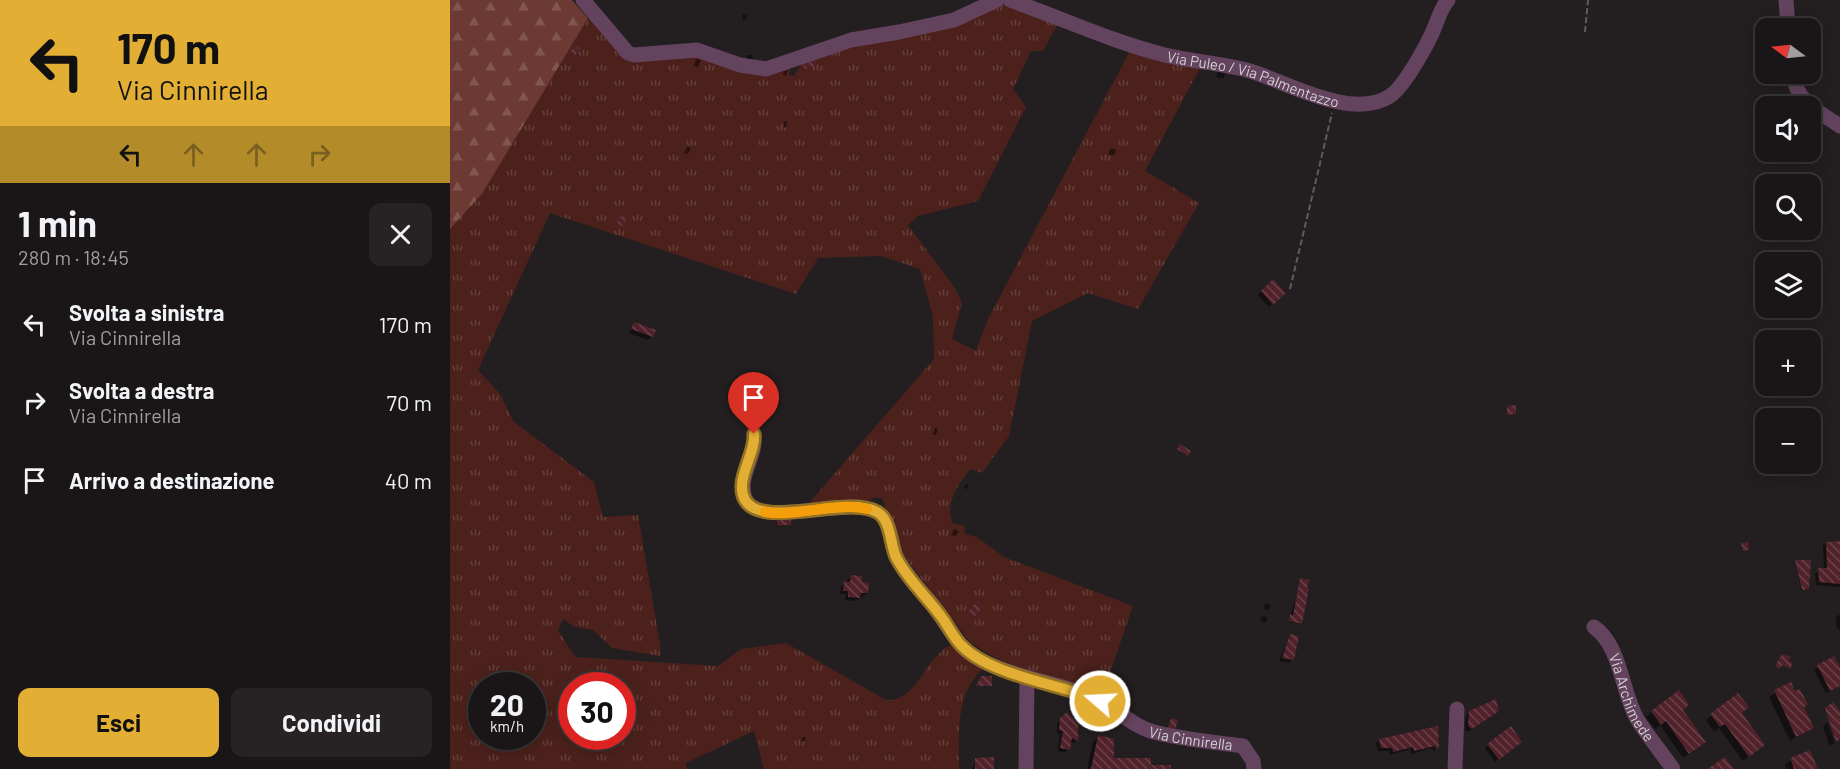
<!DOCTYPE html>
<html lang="it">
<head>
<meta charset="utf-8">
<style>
  body { margin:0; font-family:Barlow,sans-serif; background:#272325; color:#f1f3f6; height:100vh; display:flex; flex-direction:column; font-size:22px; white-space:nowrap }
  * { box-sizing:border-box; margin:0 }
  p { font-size:20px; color:#9f9fa2 }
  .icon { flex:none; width:33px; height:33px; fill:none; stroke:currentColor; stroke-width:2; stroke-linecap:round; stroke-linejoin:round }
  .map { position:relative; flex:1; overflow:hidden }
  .drawer { display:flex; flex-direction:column; background:#1a1618; width:450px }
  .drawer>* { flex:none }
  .hud { background:#e2ae34; color:#111; overflow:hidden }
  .needle { width:39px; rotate:285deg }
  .tools { position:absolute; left:1305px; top:18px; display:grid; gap:12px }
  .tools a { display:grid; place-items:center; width:66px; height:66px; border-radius:12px; background:#1a1618; box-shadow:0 3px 15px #0003,0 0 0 2px #383537; font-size:30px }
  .speed { position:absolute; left:18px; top:672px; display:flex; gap:12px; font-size:30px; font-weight:700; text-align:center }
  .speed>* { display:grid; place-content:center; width:78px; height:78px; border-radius:50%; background:#1a1618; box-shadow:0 3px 15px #0003,0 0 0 2px #383537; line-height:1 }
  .speed small { font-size:15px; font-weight:400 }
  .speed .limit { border:9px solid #d22; background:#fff; color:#111 }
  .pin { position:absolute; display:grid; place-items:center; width:51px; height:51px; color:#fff; margin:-62px -26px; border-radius:50% 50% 50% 0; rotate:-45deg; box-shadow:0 0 6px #0007 }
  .pin .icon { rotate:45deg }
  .me { position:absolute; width:66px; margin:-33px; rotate:289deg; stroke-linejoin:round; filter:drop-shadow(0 0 4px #0008) }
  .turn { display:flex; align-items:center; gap:21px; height:126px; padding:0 18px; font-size:27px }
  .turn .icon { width:78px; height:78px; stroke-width:2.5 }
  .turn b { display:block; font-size:42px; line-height:51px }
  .lanes { display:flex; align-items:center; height:57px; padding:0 18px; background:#0003; justify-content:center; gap:30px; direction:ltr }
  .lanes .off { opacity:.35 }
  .round { display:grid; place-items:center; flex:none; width:63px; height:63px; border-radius:12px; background:#272325 }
  .summary { display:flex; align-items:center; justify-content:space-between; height:102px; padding:0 18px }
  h1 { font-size:36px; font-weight:700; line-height:45px }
  .action { display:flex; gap:12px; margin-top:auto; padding:12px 18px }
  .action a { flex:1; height:69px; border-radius:12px; background:#e2ae34; color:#111; font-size:24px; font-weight:700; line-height:69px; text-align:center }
  .action a+a { background:#272325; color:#f1f3f6 }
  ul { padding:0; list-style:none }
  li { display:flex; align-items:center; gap:18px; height:78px; padding:0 18px }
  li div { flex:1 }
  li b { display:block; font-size:22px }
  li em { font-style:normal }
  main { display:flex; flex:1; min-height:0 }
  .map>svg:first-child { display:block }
  .grass { fill:url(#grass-tufts); fill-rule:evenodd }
  .forest { fill:url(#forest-firs) }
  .shadow { fill:#0007 }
  .building { fill:url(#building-back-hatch) }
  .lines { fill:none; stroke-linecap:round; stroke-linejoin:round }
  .path { stroke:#605b5d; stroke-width:2; stroke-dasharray:6 3; stroke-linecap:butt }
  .minor { stroke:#64435e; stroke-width:15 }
  .route-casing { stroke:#937122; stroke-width:15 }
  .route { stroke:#e2ae34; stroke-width:10 }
  .slow { stroke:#f59e0b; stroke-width:10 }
  .labels { text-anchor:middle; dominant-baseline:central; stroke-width:6; stroke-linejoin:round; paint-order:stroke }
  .street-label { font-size:15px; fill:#d3d0d2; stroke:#191517 }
</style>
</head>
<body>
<main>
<section class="drawer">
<div class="hud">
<div class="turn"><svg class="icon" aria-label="left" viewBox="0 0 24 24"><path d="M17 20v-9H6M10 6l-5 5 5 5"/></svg><div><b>170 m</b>Via Cinnirella</div></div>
<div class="lanes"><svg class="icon" aria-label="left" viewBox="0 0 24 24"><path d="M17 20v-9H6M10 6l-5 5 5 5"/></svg><svg class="icon off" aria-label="ahead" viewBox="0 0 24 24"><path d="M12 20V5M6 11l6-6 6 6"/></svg><svg class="icon off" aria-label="ahead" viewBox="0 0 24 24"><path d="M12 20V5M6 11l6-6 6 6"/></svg><svg class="icon off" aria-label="right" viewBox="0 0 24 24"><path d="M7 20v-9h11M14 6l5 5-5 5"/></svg></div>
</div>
<div class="summary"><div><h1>1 min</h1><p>280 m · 18:45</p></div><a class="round"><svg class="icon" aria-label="close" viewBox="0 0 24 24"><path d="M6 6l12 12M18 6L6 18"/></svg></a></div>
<ul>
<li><svg class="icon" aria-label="left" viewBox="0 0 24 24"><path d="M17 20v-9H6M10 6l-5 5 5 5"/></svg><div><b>Svolta a sinistra</b><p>Via Cinnirella</p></div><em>170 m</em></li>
<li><svg class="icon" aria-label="right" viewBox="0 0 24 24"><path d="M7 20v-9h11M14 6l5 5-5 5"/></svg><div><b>Svolta a destra</b><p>Via Cinnirella</p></div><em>70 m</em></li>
<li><svg class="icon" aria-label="arrive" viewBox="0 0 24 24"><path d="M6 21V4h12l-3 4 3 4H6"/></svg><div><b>Arrivo a destinazione</b></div><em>40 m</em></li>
</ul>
<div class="action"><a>Esci</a><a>Condividi</a></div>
</section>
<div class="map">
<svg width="1390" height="769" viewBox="0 0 1390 769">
  <defs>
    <pattern id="grass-tufts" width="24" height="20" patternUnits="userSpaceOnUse" patternTransform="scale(1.5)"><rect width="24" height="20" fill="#4c211b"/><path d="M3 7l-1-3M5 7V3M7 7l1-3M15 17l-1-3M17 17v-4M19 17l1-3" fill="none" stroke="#65403b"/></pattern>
    <pattern id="forest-firs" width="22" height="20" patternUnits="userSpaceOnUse" patternTransform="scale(1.5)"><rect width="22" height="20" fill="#6d3a33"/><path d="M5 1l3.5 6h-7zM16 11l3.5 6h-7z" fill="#815550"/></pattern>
    <pattern id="building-back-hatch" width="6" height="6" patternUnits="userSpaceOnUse" patternTransform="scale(1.5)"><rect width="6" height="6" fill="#52222b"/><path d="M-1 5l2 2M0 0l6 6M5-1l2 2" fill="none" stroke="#6a4149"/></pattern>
  </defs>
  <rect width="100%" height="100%" fill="#231e20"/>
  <!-- grass -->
  <path class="grass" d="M553,4L607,25L593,51H581L563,89L576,107L528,201L468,216L458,225L505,288L512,303L502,339L526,351L538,319L681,49L751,66L695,171L749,203L688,309L638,293L582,321L559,436L532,473L520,469C508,486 494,503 503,524L514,525L515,534L527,537L554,557L683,606L653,693C609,679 556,670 519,641L453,555L432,498H423L418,502H360L484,359L483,316L470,269L431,256L368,258L346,294L100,213L28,370L51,395L63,421L144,482L153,517L188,515L210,645V656L162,648L143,630L125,627L113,619L108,630L125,657L268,666L291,649L336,643L436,700C466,703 473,660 500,645L536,666C505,690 509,734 509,769H314L304,731L236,763L237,769H0V229L32,194L138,18L175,54H236L340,68L339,75L344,76L352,62ZM32,686H82V736H32ZM122,686H172V736H122Z"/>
  <!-- forest -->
  <path class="forest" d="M0,0H122L138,18L32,194L0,229Z"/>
  <!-- shadow -->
  <g class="shadow">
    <path d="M293,14L297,15L296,20H292Z"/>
    <path d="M297,55H303L302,62L295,63Z"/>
    <path d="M246,59L251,60L248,67L244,66Z"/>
    <path d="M338,70L336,76L333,75L334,71Z"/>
    <path d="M768,71L775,72L774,78L766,77Z"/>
    <path d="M337,121V127L334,128V122Z"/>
    <path d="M1360,135H1362L1361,147H1360Z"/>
    <path d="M237,147L241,148L238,154L234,153Z"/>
    <path d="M661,148L666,150L664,156L658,154Z"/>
    <path d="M823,281L834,293L819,307L808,295Z"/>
    <path d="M184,324L202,336L198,340L179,333Z"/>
    <path d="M485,428L488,429L486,435H483Z"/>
    <path d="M516,484L519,485L517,489L514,488Z"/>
    <path d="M326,518L340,525L327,527Z"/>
    <path d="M504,529L509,531L506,536L501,535Z"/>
    <path d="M1377,543L1390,546V587L1366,585L1365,573L1374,569L1373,546Z"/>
    <path d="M1346,561L1357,588L1356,589L1351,590Z"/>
    <path d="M401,577L417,593L406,601L395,600L396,594H390L391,586Z"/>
    <path d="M851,580V623L850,624L839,622Z"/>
    <path d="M816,603L821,605L818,610L813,608Z"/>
    <path d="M1390,614V630L1386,627V618Z"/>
    <path d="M812,616L818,618L815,623L810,621Z"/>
    <path d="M840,635L842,659L839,663L829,661Z"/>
    <path d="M1383,658L1390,671V686L1376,693L1364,670Z"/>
    <path d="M1340,684L1362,727L1340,741L1319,697Z"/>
    <path d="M1229,692L1232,710L1249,747L1233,758L1210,725L1205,729L1196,717Z"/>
    <path d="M1020,712L1044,714L1018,732L1015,730L1016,716Z"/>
    <path d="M617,714L627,740L624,743L620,742L615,753L608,751L610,734L607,733V723Z"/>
    <path d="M1290,714L1307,750L1293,761L1269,728L1264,732L1256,720L1261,715Z"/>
    <path d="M1377,722L1385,743L1380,746L1373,727Z"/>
    <path d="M987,728V747L984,751L981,748L961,754L960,749L940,755L939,751H928L926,743L929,740Z"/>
    <path d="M353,737H356L354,742L351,741Z"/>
    <path d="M649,737L662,759L720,769H637L643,742Z"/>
    <path d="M1038,745L1067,746L1045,762L1035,748Z"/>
    <path d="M526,760L542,769H522Z"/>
    <path d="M1341,760L1366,769H1337L1335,765Z"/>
  </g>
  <!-- building -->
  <g class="building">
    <path d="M125,45L130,49L125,56L120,52Z"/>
    <path d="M364,58L366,65L355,69L352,62Z"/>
    <path d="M169,216L176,217L174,226L167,224Z"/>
    <path d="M823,279L836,293L823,305L811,291Z"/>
    <path d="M184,322L206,330L203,337L181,329Z"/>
    <path d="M1066,405V414L1057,415V406Z"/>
    <path d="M730,444L741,451L738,456L727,449Z"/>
    <path d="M341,516V525L328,526L325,517Z"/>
    <path d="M1390,541V584L1369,582L1368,568H1377L1376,542Z"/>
    <path d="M1298,542L1299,550L1293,551L1291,543Z"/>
    <path d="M1345,560H1361L1359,589L1352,590Z"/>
    <path d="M401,575L412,576V582L419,583L418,593H411L410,598L398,597V591H393L394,581L400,582Z"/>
    <path d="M850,578L859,580L857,589H859L852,624L839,621L840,615H843Z"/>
    <path d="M527,601L533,607L525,616L519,611Z"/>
    <path d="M840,634L849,636L844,660L832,658Z"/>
    <path d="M1332,654L1341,657L1338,660L1343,663L1340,669L1332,665L1329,669L1325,666Z"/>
    <path d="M1384,656L1390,667V686L1380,691L1367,665Z"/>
    <path d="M531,676H542V686H526Z"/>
    <path d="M1341,682L1345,691L1350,689L1358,705L1354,707L1364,728L1346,737L1324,690Z"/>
    <path d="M1229,690L1239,705L1233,710L1256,742L1239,754L1216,721L1211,725L1201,711Z"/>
    <path d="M1288,693L1299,707L1292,713L1315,745L1299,757L1275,724L1270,727L1260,714Z"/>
    <path d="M1046,699L1049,711L1022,729L1018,726L1019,711Z"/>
    <path d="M1383,702L1390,711V739L1386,742L1375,708Z"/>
    <path d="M617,712L628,723V741L622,738L620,750L610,748L613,731L609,730L610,718Z"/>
    <path d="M635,713L641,715L639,727L632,725Z"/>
    <path d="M721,718L728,720L725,731L718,729Z"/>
    <path d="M988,726L989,748L986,749L985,746L964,751L963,747L943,752L942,748H931L929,739Z"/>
    <path d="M1061,726L1072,742L1049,760L1037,744Z"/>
    <path d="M648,735L664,739V758H701V765H721V769H641Z"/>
    <path d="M1360,750L1368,769H1344L1340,758Z"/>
    <path d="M544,757V769H525V758Z"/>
    <path d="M1275,757L1284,769H1257Z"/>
  </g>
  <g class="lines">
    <!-- path -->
    <g class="path">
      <path d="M1135,32L1138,0"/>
      <path d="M840,289L882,113"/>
    </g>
    <!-- minor -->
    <g class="minor">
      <path d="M133,0L178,53L184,55L247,50L290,65L316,69L401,40L449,32L504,20L547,0"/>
      <path id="s1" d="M560,0C611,18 663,42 715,55C743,62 772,63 800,71C837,82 902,121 940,96C955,86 979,42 986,24C990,14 991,8 998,0"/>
      <path d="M1336,0L1338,28"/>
      <path d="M1343,74C1346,102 1369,112 1390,126"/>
      <path id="s2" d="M304,434C307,455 289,474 294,495C303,535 404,491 430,514C441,524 441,543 446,556C454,574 472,592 484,607C493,619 501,633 511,645C539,677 613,681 649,700C670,711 684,728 708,733C736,740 765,742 793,746L803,761L804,769"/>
      <path id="s3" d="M1144,627C1171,646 1171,690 1187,719C1198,736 1211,752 1223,769"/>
      <path d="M576,769L577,677"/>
      <path d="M1005,769L1007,709"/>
    </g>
  </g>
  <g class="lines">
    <!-- route casing -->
    <g class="route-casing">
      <path id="route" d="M304,434C306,454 284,480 295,500C313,530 396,495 427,512C441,519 440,544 446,557C457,579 479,599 493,619C499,628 504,638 511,645C540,676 612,684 650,701"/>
    </g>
    <!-- route -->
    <use href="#route" class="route"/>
    <!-- slow -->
    <path class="slow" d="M315,512C345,518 385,501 417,509"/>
  </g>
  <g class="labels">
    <!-- street labels -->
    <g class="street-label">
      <text stroke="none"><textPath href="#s1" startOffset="256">Via Puleo / Via Palmentazzo</textPath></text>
      <text stroke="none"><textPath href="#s3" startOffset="81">Via Archimede</textPath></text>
      <text stroke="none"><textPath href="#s2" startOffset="615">Via Cinnirella</textPath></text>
    </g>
  </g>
</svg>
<div class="tools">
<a><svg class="needle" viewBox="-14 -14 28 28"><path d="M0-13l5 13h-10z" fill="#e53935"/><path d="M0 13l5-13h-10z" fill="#9f9fa2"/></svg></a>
<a><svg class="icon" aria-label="sound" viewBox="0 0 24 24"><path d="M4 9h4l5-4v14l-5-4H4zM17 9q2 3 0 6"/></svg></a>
<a><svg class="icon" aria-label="search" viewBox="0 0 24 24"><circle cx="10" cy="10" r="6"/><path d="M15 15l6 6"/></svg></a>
<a><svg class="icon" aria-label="layers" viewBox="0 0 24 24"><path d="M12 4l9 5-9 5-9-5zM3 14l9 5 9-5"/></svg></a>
<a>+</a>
<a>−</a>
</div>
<div class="speed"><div>20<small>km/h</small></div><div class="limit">30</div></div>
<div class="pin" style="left:304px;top:434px;background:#d93025"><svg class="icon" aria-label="arrive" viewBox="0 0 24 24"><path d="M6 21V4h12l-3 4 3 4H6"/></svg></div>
<svg class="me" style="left:650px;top:701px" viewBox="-20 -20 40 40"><circle r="17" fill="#e2ae34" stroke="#fff" stroke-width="3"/><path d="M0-11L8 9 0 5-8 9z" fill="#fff"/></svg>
</div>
</main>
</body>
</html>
